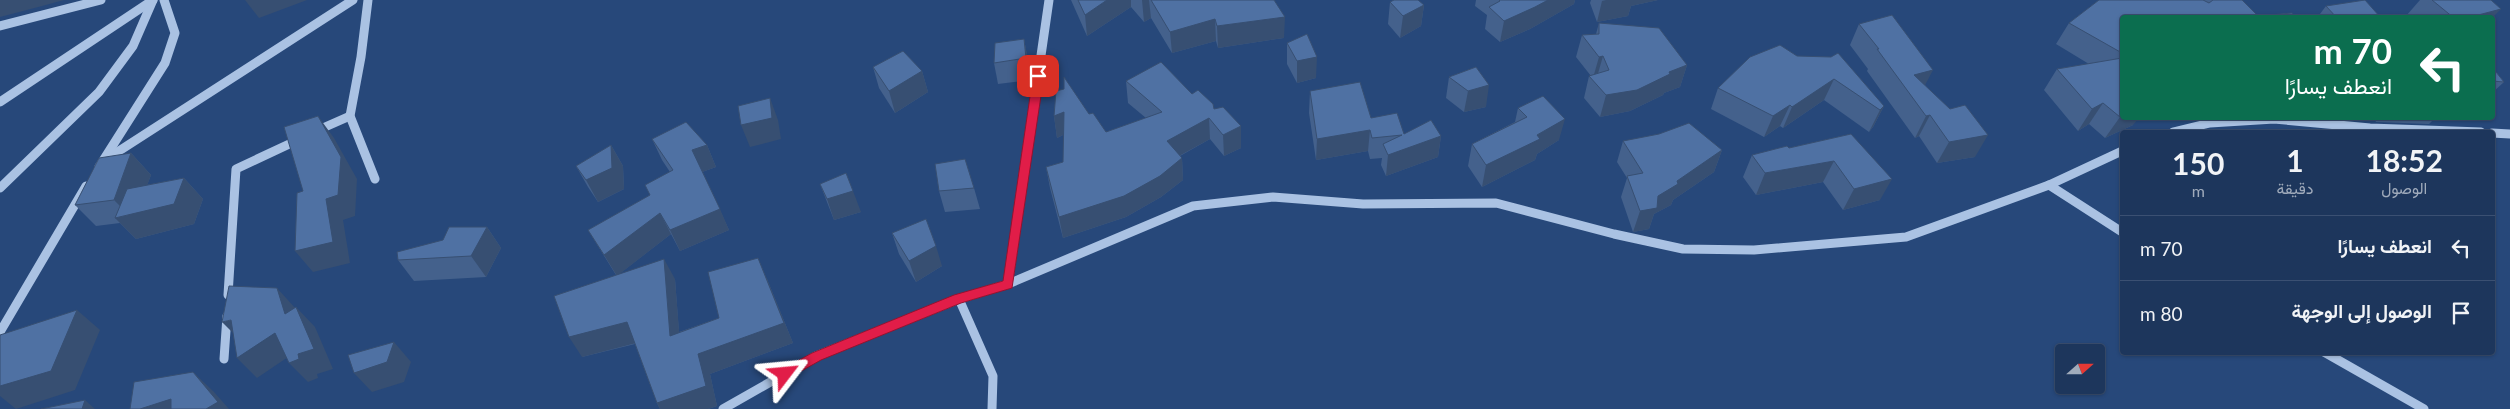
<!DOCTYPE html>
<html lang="ar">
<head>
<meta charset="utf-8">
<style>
  body { margin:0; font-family:Lato,Vazirmatn,sans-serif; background:#253e62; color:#f1f3f6; direction:rtl; height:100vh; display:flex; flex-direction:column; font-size:19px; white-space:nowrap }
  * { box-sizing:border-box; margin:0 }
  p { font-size:16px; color:#a0abbb }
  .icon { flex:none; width:28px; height:28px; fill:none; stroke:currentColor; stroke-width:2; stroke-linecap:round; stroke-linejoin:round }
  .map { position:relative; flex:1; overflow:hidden; direction:ltr }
  .details { position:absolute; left:2120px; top:130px; width:375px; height:225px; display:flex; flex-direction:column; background:#1d365c; border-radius:5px; box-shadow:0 1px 4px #0004,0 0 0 1px #3b5072; direction:rtl }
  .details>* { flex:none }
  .guide { position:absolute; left:2120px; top:15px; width:375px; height:105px; border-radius:5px; box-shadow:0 1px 4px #0004,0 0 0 1px #3b5072; direction:rtl; background:#0b6e4f; color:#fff; overflow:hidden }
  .needle { width:32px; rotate:69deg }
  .buttons { position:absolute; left:2055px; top:344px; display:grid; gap:10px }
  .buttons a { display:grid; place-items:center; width:50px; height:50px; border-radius:5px; background:#1d365c; box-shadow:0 1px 4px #0004,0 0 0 1px #3b5072; font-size:25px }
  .pin { position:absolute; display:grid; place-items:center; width:42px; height:42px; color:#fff; margin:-21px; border-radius:10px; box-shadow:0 2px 8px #0006 }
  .me { position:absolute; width:55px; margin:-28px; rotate:61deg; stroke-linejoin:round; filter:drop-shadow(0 0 4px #0008) }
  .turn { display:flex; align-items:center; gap:18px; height:105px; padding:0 20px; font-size:22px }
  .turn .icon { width:65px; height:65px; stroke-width:2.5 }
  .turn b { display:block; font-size:35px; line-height:42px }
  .eta { display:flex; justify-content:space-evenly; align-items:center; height:85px; text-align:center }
  .eta b { font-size:30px; font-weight:700; line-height:35px }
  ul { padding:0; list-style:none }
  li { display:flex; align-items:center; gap:15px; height:65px; padding:0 20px; border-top:1px solid #3b5072 }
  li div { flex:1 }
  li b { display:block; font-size:19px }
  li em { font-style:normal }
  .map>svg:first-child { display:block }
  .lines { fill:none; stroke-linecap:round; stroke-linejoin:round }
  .minor { stroke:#aac2e3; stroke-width:9 }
  .wall { fill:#44618c }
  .shaded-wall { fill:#374f72 }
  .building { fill:#4f71a3; stroke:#374f72 }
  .route { fill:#e11d48; stroke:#92132f }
</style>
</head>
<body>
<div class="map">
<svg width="2510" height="409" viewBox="0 0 2510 409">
  <rect width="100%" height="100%" fill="#27487a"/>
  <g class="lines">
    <!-- minor -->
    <g class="minor">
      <path d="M368,0L361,57L350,116L375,179"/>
      <path d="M0,26L101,0"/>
      <path d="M0,102L153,0"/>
      <path d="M316,131L350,116"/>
      <path d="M2173,132L2210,123L2274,119L2370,128L2481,132"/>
      <path d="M2492,133L2510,134"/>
      <path d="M105,160L353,0"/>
      <path d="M99,167L165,63L175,33L164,0"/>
      <path d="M2049,185L2122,232"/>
      <path d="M0,188L99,92L133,46L153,0"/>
      <path d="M1008,284L1049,0"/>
      <path d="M228,295L236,169L300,139"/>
      <path d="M959,299L993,376L992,409"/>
      <path d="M0,332L86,186"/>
      <path d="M2324,352L2424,409"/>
      <path d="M224,359L227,316"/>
      <path d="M723,409L816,356L959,299L1008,284L1193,206L1273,197L1363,204L1496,203L1614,234L1683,249L1754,250L1906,237L2049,185L2122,151"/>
    </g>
  </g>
  <!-- wall -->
  <g class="wall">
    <path d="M1071,0H1274L1284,38L1218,48L1216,41L1172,53L1151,18L1144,22L1131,7L1087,36Z"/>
    <path d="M1476,0H1575L1574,4L1530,29L1500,42L1485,29L1487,15L1475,6Z"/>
    <path d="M1591,0H1658L1631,6L1628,16L1597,22L1590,3Z"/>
    <path d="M2099,0H2242L2258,16L2296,18H2122V118L2133,125L2105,138L2089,124L2078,131L2044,90L2057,69L2089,64L2056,44L2069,23Z"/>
    <path d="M2420,0H2491L2492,18H2408L2406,16Z"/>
    <path d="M1390,2L1424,5L1421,26L1400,38L1388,24Z"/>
    <path d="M2326,6L2381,18H2317Z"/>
    <path d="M1599,23L1687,65L1680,87L1664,93L1663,95L1630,111L1600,117L1584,98L1589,76H1591L1576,57L1582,35L1596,34Z"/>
    <path d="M1859,24L1925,85L1975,157L1937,163L1919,136L1915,138L1867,71L1868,69L1850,45Z"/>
    <path d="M1024,39L1028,61L1029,80L998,84L994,63Z"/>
    <path d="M1287,43L1316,78L1297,83L1287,64Z"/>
    <path d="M1797,56L1884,106L1873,127L1869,132L1824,100L1783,128L1780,126L1764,137L1711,109L1718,88Z"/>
    <path d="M873,67L922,71L928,92L895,113L879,88Z"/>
    <path d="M1476,67L1486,107L1464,112L1446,98L1449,77Z"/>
    <path d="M2492,67L2504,82L2492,93Z"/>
    <path d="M1126,81L1192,94L1241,126V148L1224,156L1210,139L1180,156L1182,158L1183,180L1161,197L1126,217L1063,238L1050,188L1046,167L1063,162V135L1057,138L1054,116L1064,89L1089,114L1106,132L1146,118L1128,103Z"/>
    <path d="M1310,91L1371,118L1404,134L1441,136L1438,157L1386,176L1381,165L1382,158L1370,159L1368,151L1316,160L1309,113Z"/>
    <path d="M1518,108L1559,140L1537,154L1535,160L1482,187L1468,166L1472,144L1515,122Z"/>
    <path d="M2341,118H2435L2429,124L2376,122L2374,118Z"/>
    <path d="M1851,134L1880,200L1843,210L1823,182L1756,195L1743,177L1752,155L1789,148Z"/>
    <path d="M652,139L707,145L716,167L702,172L729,230L680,251L671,234L619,274L675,279L679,332L719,318L767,279L793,343L710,374L717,406L708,409H660L657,403L635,344L582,357L616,275L588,230L650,195L670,172L662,160Z"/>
    <path d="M1623,141L1722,150L1714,172L1673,200L1671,205L1654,214L1649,229L1633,232L1621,197L1627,178L1617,162Z"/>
    <path d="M611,145L623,166L624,189L598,202L588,187L576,166Z"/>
    <path d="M131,153L151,175L147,185L184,178L203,199L194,224L136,239L120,223L96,226L75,205Z"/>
    <path d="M820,184L861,212L834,220Z"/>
    <path d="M974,188L980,209L945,212L939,191Z"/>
    <path d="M487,227L501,248L486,277L414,281L398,260L443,240Z"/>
    <path d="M892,233L942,266L916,282L899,254Z"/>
  </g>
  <!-- shaded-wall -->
  <g class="shaded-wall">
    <path d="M0,0H64L42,6L0,17Z"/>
    <path d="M245,0H307L259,18Z"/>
    <path d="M1107,0H1131V7L1087,36L1085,15Z"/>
    <path d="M1142,0H1149L1151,18L1144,22Z"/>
    <path d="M1548,0H1575L1574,4L1530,29L1500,42L1504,21Z"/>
    <path d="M1606,0H1658L1631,6L1628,16L1597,22L1602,1Z"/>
    <path d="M1424,5L1421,26L1400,38L1403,16Z"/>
    <path d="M2501,9L2492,18H2467Z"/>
    <path d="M1285,17L1284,38L1218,48L1217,26Z"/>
    <path d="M1215,19L1216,41L1172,53L1170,32Z"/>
    <path d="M1024,39L1028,61L1029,80L1026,58Z"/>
    <path d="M1603,56L1597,77L1593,78L1599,57Z"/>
    <path d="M1317,57L1316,78L1297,83V61Z"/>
    <path d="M1687,65L1680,87L1664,93L1663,95L1630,111L1600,117L1606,95Z"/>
    <path d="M1933,70L1922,91L1914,75Z"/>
    <path d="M922,71L928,92L895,113L889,91Z"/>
    <path d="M1834,79L1824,100L1783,128L1792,107Z"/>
    <path d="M1489,85L1486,107L1464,112L1468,91Z"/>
    <path d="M770,98L778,120L781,139L750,147L741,125Z"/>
    <path d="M2103,103L2089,124L2078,131L2092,109Z"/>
    <path d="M1790,105L1780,126L1764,137L1773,116Z"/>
    <path d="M1884,106L1873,127L1869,132L1880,110Z"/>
    <path d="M1064,112L1067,133L1057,138L1054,116Z"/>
    <path d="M1930,115L1919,136L1915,138L1926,116Z"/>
    <path d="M318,116L334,138L357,179L355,216L343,220L350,263L313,272L295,251L326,199Z"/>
    <path d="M2122,116V118H2139L2133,125L2105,138L2120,117Z"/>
    <path d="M1209,118L1210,139L1168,162L1167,141Z"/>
    <path d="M1565,119L1559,140L1537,154L1535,160L1482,187L1486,165Z"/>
    <path d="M1241,126V148L1224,156L1223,135Z"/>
    <path d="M1370,130L1368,151L1316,160L1317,139Z"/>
    <path d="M1988,135L1975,157L1937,163L1949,142Z"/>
    <path d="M1441,136L1438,157L1386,176L1388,155Z"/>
    <path d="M611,145L623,166L624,189L598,202L586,180Z"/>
    <path d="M707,145L716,167L702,172L692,150Z"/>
    <path d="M1722,150L1714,172L1673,200L1671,205L1654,214L1649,229L1633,232L1640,211L1658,196L1677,181Z"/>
    <path d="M131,153L151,175L137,213L184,178L203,199L194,224L136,239L115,218L129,215L114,200Z"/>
    <path d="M1182,158L1183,180L1161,197L1126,217L1063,238L1059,217Z"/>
    <path d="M1834,161L1823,182L1756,195L1765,173Z"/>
    <path d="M1892,179L1880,200L1843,210L1854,189Z"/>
    <path d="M853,191L861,212L834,220L827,199Z"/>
    <path d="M720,209L729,230L680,251L670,230Z"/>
    <path d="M660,213L671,234L617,276L604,255Z"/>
    <path d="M487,227L501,248L486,277L471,256Z"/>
    <path d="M936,246L942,266L916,282L909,261Z"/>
    <path d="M758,258L767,279L793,343L710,374L717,406L708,409H660L657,403L698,354Z"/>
    <path d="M664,259L675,279L681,356L670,336Z"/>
    <path d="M277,288L296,309L285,314Z"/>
    <path d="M296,307L315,327L333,369L317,374L318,378L308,382L289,363L298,354Z"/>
    <path d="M77,310L100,330L75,390L16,409L0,396V386Z"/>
    <path d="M231,320L242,342L222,322Z"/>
    <path d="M627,322L640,342L582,357L569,337Z"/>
    <path d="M275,333L294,353L257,378L237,358Z"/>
    <path d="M394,342L411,362L404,382L372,392L354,373Z"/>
    <path d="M193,372L214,392L229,409H206Z"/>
    <path d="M171,399L182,409H140Z"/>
    <path d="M85,400L95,409H82Z"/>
  </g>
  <!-- building -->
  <g class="building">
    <path d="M1078,0H1107L1085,15Z"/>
    <path d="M1151,0H1274L1285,17L1217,26L1215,19L1170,32Z"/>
    <path d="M1394,0H1418L1424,5L1403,16L1390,2Z"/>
    <path d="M1499,0H1548L1535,7L1504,21L1489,7L1500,1Z"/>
    <path d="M2099,0H2203L2209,3L2213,0H2242L2258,16L2292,13L2296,18H2122V53L2069,23Z"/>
    <path d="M2365,0L2381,18H2337L2326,6Z"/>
    <path d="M2432,0H2491L2501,9L2467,18H2454Z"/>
    <path d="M1892,15L1933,70L1914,75L1950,109L1965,105L1988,135L1949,142L1930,115L1926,116L1877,49H1879L1859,24Z"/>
    <path d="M1599,23L1659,28L1687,65L1669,72L1670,74L1637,90L1606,95L1589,76L1609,70L1603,56L1599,57L1582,35L1599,34Z"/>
    <path d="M1307,34L1317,57L1297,61L1287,43Z"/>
    <path d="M1024,39L1026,58L994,63L995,43Z"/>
    <path d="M1780,45L1797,56L1831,57L1838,53L1884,106L1880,110L1834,79L1792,107L1790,105L1773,116L1718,88L1750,57Z"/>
    <path d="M903,51L922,71L889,91L873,67Z"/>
    <path d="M2122,58V116L2120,117L2103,103L2092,109L2057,69Z"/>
    <path d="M1161,62L1192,94L1198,90L1213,104L1214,109L1223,107L1241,126L1223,135L1209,118L1167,141L1182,158L1160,176L1124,196L1059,217L1046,167L1063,162L1064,112L1054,116L1056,91L1064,89V77L1089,114L1093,113L1106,132L1162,112L1126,81Z"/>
    <path d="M1476,67L1489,85L1468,91L1449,77Z"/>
    <path d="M2492,67L2504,82L2492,81Z"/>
    <path d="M1360,82L1371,118L1397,113L1404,134L1431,120L1441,136L1388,155L1383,144L1402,135L1372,138L1370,130L1317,139L1310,91Z"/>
    <path d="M1543,96L1565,119L1537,135L1540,139L1486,165L1472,144L1527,117L1518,108Z"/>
    <path d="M770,98L772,118L741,125L738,106Z"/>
    <path d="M318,116L341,157L338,195L326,199L333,242L295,251L297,193L303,191L284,127Z"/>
    <path d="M686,122L707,145L692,150L720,209L670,230L660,213L604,255L588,230L650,195L645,185L673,170L652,139Z"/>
    <path d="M1689,123L1722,150L1677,181L1678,184L1658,196L1657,208L1640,211L1627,176L1643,173L1623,141L1659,134Z"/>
    <path d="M1851,134L1892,179L1854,189L1834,161L1765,173L1752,155L1787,146L1789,148Z"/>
    <path d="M611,145L612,168L586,180L576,166Z"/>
    <path d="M131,153L114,200L75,205L99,158Z"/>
    <path d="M965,159L974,188L939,191L935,164Z"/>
    <path d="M846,173L853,191L827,199L820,184Z"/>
    <path d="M184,178L174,204L115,218L127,189Z"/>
    <path d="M926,219L936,246L909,261L892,233Z"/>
    <path d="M449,227H487L471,256L398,260L397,252L443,240Z"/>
    <path d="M758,258L784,323L698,354L706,386L657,403L627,322L569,337L554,296L664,259L670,336L719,318L708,272Z"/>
    <path d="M229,286L277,288L285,314L296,307L314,349L298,354L299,359L289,363L275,333L237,358L231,320L222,322Z"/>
    <path d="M77,310L51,371L0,386V335Z"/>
    <path d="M394,342L387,362L354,373L348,355Z"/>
    <path d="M193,372L218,402L206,409H171V399L140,409H130L134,382Z"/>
    <path d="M85,400L82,409H41Z"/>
  </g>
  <!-- route -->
  <path class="route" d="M1038,72L1044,76L1012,288L961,303L821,360L789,378H781L779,374L781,370L812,353L954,295L1003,281L1033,76Z"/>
</svg>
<div class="buttons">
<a><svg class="needle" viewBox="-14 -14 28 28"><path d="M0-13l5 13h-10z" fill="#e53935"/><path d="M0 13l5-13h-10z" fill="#a0abbb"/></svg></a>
</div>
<div class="pin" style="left:1038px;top:76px;background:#d93025"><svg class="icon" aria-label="arrive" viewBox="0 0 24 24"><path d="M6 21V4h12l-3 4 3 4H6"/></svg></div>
<svg class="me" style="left:785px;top:374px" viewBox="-20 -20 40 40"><path d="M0-17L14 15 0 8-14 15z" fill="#e11d48" stroke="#fff" stroke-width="4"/></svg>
<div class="guide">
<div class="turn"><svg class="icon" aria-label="left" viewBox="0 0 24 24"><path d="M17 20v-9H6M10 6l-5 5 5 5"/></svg><div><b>70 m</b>انعطف يسارًا</div></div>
</div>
<section class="details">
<div class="eta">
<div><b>18:52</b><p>الوصول</p></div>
<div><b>1</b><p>دقيقة</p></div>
<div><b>150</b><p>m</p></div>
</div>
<ul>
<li><svg class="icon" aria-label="left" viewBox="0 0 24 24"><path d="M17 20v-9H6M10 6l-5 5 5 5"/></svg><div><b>انعطف يسارًا</b></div><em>70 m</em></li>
<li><svg class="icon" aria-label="arrive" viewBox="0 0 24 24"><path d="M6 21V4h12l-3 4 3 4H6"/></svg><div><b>الوصول إلى الوجهة</b></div><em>80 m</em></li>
</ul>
</section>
</div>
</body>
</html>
